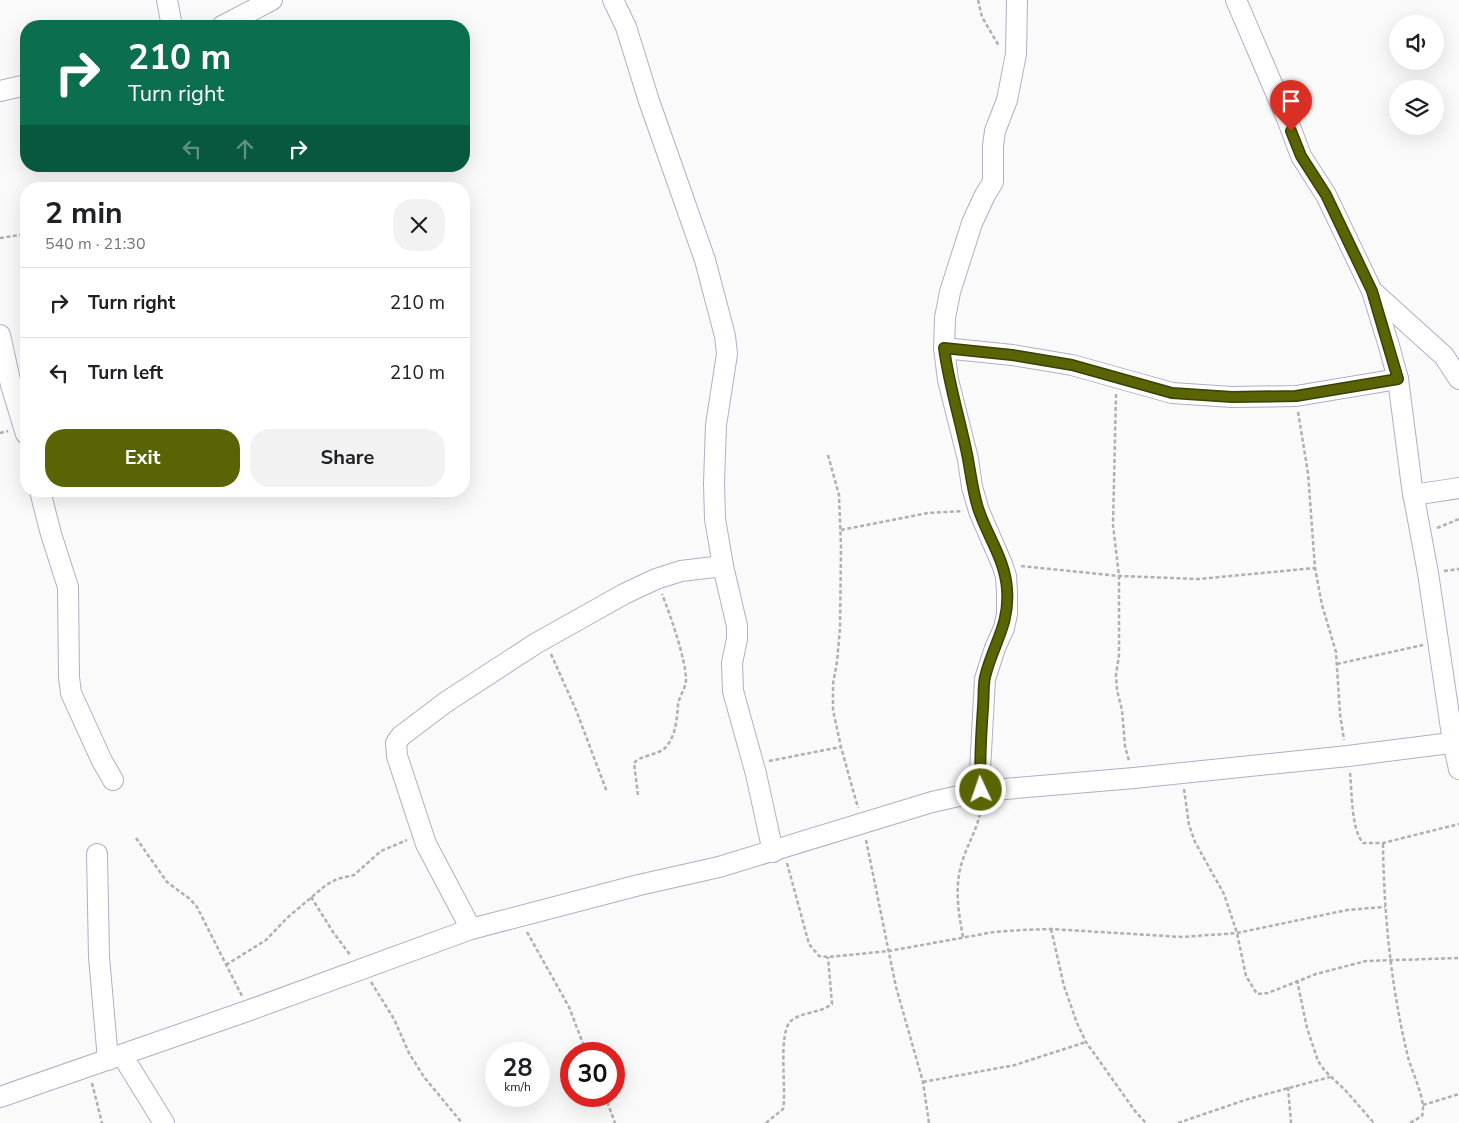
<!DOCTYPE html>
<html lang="en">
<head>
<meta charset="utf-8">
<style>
  body { margin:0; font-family:"Nunito Sans",sans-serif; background:#f2f2f2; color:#202124; height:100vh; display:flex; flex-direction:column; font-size:19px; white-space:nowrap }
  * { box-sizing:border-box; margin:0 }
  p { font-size:16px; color:#757577 }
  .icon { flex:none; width:28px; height:28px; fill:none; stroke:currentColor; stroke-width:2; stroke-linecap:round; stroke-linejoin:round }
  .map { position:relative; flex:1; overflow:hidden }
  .panel { position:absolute; left:20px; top:182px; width:450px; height:315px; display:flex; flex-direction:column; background:#fff; border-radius:20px; box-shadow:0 5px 20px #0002 }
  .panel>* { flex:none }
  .hud { position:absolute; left:20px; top:20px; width:450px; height:152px; border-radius:20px; box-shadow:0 5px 20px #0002; background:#0b6e4f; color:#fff; overflow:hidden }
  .fabs { position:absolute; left:1389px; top:15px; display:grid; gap:10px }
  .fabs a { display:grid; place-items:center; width:55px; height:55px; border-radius:50%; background:#fff; box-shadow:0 5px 20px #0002; font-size:25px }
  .speed { position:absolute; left:485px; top:1042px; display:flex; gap:10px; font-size:25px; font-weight:700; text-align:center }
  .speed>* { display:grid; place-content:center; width:65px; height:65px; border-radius:50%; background:#fff; box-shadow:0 5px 20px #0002; line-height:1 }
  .speed small { font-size:12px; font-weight:400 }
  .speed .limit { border:8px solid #d22; background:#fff; color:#111 }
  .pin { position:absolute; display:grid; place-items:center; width:42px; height:42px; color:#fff; margin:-51px -21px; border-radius:50% 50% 50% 0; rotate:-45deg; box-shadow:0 0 5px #0007 }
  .pin .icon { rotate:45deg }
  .me { position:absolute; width:55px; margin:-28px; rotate:357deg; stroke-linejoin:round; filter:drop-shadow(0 0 4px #0008) }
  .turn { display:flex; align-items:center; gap:18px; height:105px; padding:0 25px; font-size:22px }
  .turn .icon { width:65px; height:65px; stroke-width:2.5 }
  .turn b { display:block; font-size:35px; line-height:42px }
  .lanes { display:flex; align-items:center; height:48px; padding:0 25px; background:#0003; justify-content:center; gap:25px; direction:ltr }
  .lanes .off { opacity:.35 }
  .round { display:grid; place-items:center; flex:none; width:52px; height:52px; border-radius:20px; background:#f2f2f2 }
  .head { display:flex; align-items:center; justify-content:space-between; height:85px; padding:0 25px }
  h1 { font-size:30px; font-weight:700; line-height:38px }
  .action { display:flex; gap:10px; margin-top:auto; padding:10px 25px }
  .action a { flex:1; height:58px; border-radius:20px; background:#5a6404; color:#fff; font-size:20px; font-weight:700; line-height:58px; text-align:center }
  .action a+a { background:#f2f2f2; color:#202124 }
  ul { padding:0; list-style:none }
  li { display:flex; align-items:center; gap:15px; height:70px; padding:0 25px; border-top:1px solid #e0e0e0 }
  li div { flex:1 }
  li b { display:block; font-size:19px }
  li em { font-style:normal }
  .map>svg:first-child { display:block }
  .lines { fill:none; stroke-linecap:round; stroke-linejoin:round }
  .minor-casing { stroke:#b3adc8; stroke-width:22 }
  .path { stroke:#b0afb3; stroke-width:2.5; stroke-dasharray:4 2.5; stroke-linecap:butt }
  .minor { stroke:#fff; stroke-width:20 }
  .route-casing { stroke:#3a4103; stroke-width:12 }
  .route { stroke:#5a6404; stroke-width:9 }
</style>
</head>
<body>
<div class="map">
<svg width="1459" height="1123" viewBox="0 0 1459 1123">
  <rect width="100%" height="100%" fill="#fafafa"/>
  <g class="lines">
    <!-- minor casing -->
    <g class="minor-casing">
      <g id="minor">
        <path d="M167,0L172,26"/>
        <path d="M613,0L626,27L649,101L705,260L725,336L727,354L716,425L714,483L715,519L723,566L737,626V639L732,663L733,691L756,774L773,852"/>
        <path d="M1236,0L1288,121L1301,156L1326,195L1372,291L1389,346L1398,379L1412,487L1428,573L1453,742L1459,769"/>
        <path d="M222,26L272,0"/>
        <path d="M0,91L26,85"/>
        <path d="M1372,291L1444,356L1459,379"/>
        <path d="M0,335L11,385L26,434"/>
        <path d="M944,348L1012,355L1072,365L1172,393L1232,397L1296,396L1398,379"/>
        <path d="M40,491L51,534L68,587L69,677L71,693L102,761L113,780"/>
        <path d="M1413,495L1459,488"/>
        <path d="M981,791L980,770L985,679L995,648L1004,628L1007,614V592L1006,576L1002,564L979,511L972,487L968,459L948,380L944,348L945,318L950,292L972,223L985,195L993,182V146L995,131L1007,100L1016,54L1017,0"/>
        <path d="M97,854L99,957L108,1060"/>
        <path d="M471,929L426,844L397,756L396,743L401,736L446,702L535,644L624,594L656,579L681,571L723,566"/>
        <path d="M122,1055L164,1123"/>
        <path d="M0,1097L250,1010L471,929L639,885L719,867L932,802L981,791L1134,778L1348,756L1459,742"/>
      </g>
    </g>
    <!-- path -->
    <g class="path">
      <path d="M978,0L982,17L999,46"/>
      <path d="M0,238L26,234"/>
      <path d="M1116,394L1113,525L1119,576V655L1116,675L1117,690L1122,710L1125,746L1129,761"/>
      <path d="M1298,412L1308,473L1315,568L1322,605L1336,652L1340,714L1344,740"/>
      <path d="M0,433L8,431"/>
      <path d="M828,455L839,495L841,547L840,628L837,662L833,684V710L841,747L858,808"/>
      <path d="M1437,528L1459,519"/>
      <path d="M841,530L928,513L963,511"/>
      <path d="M1021,566L1119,576L1199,579L1315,568"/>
      <path d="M1444,571L1459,569"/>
      <path d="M551,654L576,710L607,792"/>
      <path d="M1337,664L1423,645"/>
      <path d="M769,761L841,747"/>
      <path d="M1350,773C1352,791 1351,829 1363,843H1383L1459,824"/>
      <path d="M1184,789L1189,825L1195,842L1224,894L1237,933L1246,976L1257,994L1268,993L1316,974L1366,961L1459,958"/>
      <path d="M638,795L634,763C642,754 659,756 667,746C676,734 677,718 678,705C679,696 686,688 686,680C686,660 670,614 662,594"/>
      <path d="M136,838L167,882L190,899L197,907L242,996"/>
      <path d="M866,840L896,987L923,1082L929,1123"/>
      <path d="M1383,844C1384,916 1391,987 1408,1057C1412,1073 1427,1101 1422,1116L1410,1123"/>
      <path d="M787,863L809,944L819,956L828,957L889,951L994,932L1022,930L1051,929L1182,937L1237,933L1347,910L1385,907"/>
      <path d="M311,897L333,932L351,956"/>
      <path d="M1051,929L1064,986L1077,1023L1086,1042L1135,1111L1146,1123"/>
      <path d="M527,932L569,1007L587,1054"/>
      <path d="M963,937C958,910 954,885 963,859C969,841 979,826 981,807"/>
      <path d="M226,965L266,940L287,918L326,885L337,879L354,875L381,851L407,840"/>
      <path d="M1297,980L1307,1028L1318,1061L1325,1071L1346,1091L1374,1123"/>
      <path d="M371,982L394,1019L409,1053L424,1077L462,1123"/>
      <path d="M923,1082L1015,1065L1086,1042"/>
      <path d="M92,1083L102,1123"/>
      <path d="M1288,1087L1291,1123"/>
      <path d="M605,1096L615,1123"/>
      <path d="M1423,1105L1459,1094"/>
      <path d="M766,1123L783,1109C787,1090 777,1030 792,1020C803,1012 820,1013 832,1004L828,957"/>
      <path d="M1178,1123L1248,1099L1330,1077"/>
    </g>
    <!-- minor -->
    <use href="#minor" class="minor"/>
  </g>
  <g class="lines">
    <!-- route casing -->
    <g class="route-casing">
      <path id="route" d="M981,790C979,763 981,735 983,707C984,697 983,686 985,677C993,644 1010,625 1007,589C1005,559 987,536 978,508C973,492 971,476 968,459C961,422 949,386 944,348L1012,355L1072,365L1172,393L1232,397L1296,396L1398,379L1372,291L1326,195L1301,156L1291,131"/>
    </g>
    <!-- route -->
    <use href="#route" class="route"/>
  </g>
</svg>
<div class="fabs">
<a><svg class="icon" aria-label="sound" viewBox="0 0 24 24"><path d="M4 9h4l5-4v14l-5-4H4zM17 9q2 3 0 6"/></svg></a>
<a><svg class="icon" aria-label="layers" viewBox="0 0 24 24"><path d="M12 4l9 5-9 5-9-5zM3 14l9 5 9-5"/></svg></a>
</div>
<div class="speed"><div>28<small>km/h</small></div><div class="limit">30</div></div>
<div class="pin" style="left:1291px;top:131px;background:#d93025"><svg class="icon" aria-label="arrive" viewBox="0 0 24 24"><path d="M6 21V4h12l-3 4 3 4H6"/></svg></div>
<svg class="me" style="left:981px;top:790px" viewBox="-20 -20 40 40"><circle r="17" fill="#5a6404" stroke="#fff" stroke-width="3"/><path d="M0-11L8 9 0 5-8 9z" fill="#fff"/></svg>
<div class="hud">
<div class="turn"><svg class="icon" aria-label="right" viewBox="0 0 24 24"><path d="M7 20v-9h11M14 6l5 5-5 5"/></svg><div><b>210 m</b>Turn right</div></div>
<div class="lanes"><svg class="icon off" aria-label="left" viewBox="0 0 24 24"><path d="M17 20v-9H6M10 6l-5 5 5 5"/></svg><svg class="icon off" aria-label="ahead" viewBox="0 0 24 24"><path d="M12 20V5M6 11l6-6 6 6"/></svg><svg class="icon" aria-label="right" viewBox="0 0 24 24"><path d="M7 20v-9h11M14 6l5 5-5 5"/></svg></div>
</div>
<section class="panel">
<div class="head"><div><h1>2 min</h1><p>540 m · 21:30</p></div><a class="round"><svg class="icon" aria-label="close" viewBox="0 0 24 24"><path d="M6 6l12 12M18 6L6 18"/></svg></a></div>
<ul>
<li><svg class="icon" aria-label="right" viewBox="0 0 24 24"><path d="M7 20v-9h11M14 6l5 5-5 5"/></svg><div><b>Turn right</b></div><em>210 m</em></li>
<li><svg class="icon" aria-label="left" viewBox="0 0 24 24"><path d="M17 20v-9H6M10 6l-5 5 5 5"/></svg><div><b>Turn left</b></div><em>210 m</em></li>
</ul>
<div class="action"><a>Exit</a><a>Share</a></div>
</section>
</div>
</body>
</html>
